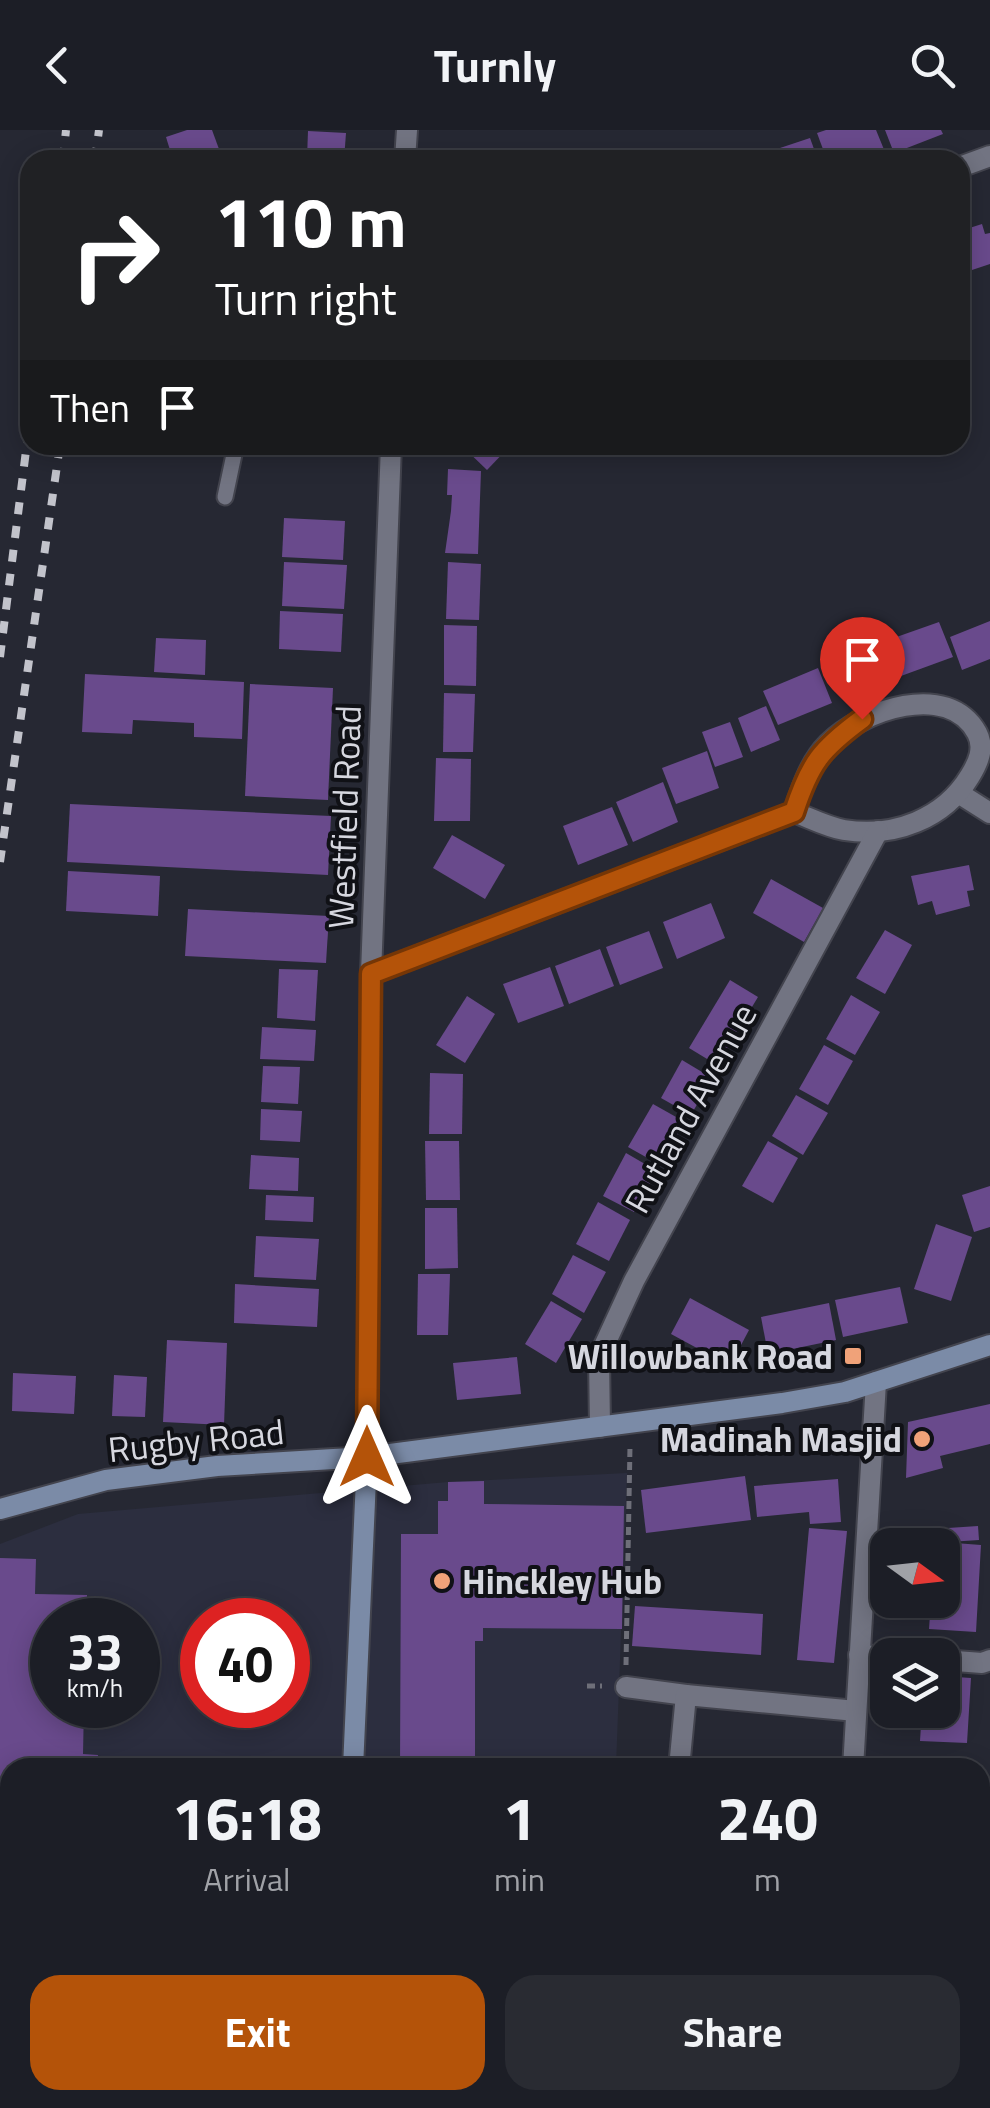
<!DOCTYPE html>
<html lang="en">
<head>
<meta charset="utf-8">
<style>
  body { margin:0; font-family:"Titillium Web",sans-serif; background:#292b32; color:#f1f3f6; height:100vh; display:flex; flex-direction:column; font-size:38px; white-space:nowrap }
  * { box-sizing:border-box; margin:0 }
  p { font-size:32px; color:#a0a2a7 }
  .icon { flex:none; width:55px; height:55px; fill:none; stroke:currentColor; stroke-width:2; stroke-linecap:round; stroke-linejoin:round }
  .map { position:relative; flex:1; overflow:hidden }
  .details { position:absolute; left:0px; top:1628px; width:990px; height:352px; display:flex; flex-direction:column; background:#1c1e26; border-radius:30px 30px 0 0; box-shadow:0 5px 25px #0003,0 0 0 2px #3a3c43 }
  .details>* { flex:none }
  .banner { position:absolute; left:20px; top:20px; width:950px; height:305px; border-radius:30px; box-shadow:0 5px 25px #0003,0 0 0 2px #3a3c43; background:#202124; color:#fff; overflow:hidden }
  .needle { width:65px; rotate:105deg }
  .buttons { position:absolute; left:870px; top:1398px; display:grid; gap:20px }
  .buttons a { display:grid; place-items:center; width:90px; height:90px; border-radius:20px; background:#1c1e26; box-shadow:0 5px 25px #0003,0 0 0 2px #3a3c43; font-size:50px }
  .speed { position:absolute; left:30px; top:1468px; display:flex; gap:20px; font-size:50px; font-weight:700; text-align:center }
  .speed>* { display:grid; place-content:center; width:130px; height:130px; border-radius:50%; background:#1c1e26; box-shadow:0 5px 25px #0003,0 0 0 2px #3a3c43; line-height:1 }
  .speed small { font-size:25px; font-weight:400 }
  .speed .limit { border:15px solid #d22; background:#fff; color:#111 }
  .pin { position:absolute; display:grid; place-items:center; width:85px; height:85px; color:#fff; margin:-102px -42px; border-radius:50% 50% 50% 0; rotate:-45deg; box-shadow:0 0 10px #0007 }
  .pin .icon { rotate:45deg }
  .me { position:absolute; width:110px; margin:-55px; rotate:0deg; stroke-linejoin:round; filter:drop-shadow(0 0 8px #0008) }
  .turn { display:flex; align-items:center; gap:35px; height:210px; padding:0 30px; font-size:45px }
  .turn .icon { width:130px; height:130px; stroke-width:2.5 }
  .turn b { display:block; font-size:70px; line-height:85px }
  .then { display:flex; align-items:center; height:95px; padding:0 30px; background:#0003; gap:20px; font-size:38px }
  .eta { display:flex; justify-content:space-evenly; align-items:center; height:170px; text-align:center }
  .eta b { font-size:60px; font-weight:700; line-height:70px }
  .primary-button { display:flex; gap:20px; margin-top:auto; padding:20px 30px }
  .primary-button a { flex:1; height:115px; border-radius:30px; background:#b45309; color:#fff; font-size:40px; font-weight:700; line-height:115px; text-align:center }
  .primary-button a+a { background:#292b32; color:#f1f3f6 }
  header { display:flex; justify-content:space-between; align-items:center; height:130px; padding:0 30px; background:#1c1e26; font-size:45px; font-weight:700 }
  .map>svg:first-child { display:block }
  .built { fill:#2c2e3f; fill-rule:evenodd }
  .building { fill:#694a8c }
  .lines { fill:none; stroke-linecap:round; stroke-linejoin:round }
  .service-casing { stroke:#43444e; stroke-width:19 }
  .minor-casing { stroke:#43444e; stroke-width:24 }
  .tertiary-casing { stroke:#43444e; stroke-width:24 }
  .secondary-casing { stroke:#43444e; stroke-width:24 }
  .path { stroke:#6e6f79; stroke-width:5; stroke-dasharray:8 5; stroke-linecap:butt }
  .service { stroke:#727482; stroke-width:15 }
  .minor { stroke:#727482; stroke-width:20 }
  .tertiary { stroke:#727482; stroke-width:20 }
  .secondary { stroke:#7b8ba7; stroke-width:20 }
  .rail { stroke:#c2c3cb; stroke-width:8; stroke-dasharray:12 12; stroke-linecap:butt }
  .route-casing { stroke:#753606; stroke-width:25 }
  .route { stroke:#b45309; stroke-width:18 }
  .poi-dot { fill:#f0a279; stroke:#101116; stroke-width:4 }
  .labels { text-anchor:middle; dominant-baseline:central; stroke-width:8; stroke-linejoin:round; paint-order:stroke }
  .street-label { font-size:35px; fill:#d6d7df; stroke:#101116 }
  .poi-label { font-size:35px; font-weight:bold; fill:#d6d7df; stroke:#101116; text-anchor:end }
</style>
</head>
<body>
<header><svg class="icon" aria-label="back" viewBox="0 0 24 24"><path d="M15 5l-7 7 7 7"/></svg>Turnly<svg class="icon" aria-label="search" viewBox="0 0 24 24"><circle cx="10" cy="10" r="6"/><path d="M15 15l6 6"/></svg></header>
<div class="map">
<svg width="990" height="1978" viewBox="0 0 990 1978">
  <rect width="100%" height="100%" fill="#262833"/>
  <!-- built -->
  <path class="built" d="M627,1343L616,1637L10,1638V1970H566H556L555,1978H0V1414L78,1384L448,1352ZM52,1490H138V1575H52ZM202,1490H288V1575H202Z"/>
  <!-- building -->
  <g class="building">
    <path d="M187,0H212L223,30H173L166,7Z"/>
    <path d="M826,0H876L885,22L864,30H827L817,3Z"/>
    <path d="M885,0H941L943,4L894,23Z"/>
    <path d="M308,1L346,3L344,30L307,28Z"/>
    <path d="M810,8L818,30H784L780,18Z"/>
    <path d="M768,18L772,30H735Z"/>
    <path d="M982,94L985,104L990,103V134L960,144V101Z"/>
    <path d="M461,315H511L487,340Z"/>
    <path d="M448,339L481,341L478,424L445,423L451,381L452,365H447Z"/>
    <path d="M284,388L345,391L343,430L282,427Z"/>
    <path d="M284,432L347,435L344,479L282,476Z"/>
    <path d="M448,432L481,434L479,490L446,489Z"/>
    <path d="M280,481L343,484L341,522L279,519Z"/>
    <path d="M990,491V529L962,540L950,507Z"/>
    <path d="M939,492L953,527L901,546L888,510Z"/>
    <path d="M444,495L477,496L476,556L444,555Z"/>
    <path d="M156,508L206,510L205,545L154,542Z"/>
    <path d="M878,512L889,539L880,542L883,551L851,563L848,557L835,562L824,533Z"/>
    <path d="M818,538L832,573L778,595L763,561Z"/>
    <path d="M85,544L244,552L242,609L194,607V593L133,590L132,604L82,602Z"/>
    <path d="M250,554L333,558L328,670L245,666Z"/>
    <path d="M444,563L475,564L473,622H443Z"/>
    <path d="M766,576L780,610L751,622L738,588Z"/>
    <path d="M730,592L743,627L715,637L702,602Z"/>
    <path d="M707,621L719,658L676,674L662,638Z"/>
    <path d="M436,628L471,629L470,691H434Z"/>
    <path d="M663,652L678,692L633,712L616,672Z"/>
    <path d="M70,674L331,686L328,745L67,732Z"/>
    <path d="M612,677L628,715L578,735L563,696Z"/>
    <path d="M452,705L505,735L485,769L433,738Z"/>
    <path d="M969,735L974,760L967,761L970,776L936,785L932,771L918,775L911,746Z"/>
    <path d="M68,741L160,746L158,786L66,781Z"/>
    <path d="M771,749L823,778L804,812L753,783Z"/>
    <path d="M711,773L725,808L677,829L663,792Z"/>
    <path d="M188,779L329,786L326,833L185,826Z"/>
    <path d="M885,800L912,815L885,864L856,848Z"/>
    <path d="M649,801L663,838L620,855L606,817Z"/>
    <path d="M600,819L614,856L569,874L555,836Z"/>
    <path d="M550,837L564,876L518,893L503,854Z"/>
    <path d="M279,839L318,840L315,891L277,888Z"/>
    <path d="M730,850L758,867L717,935L689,918Z"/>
    <path d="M851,865L880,882L855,925L826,909Z"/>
    <path d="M467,866L495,884L465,933L436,915Z"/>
    <path d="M262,897L316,900L314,931L260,929Z"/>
    <path d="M824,915L853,931L828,975L799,959Z"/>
    <path d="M682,930L712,948L691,985L661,968Z"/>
    <path d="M263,936L300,937L298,974L261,972Z"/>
    <path d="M430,943L463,944L462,1004H429Z"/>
    <path d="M796,965L828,983L803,1025L772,1006Z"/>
    <path d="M653,974L685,992L660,1035L628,1017Z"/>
    <path d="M261,979L302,981L300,1012L260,1010Z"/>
    <path d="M425,1011H459L460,1070H426Z"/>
    <path d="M768,1011L798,1028L773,1073L742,1056Z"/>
    <path d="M626,1023L657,1041L634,1082L603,1066Z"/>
    <path d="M251,1025L299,1028L298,1061L249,1059Z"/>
    <path d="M990,1056V1097L974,1102L962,1065Z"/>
    <path d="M266,1065L314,1067L313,1092L265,1090Z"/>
    <path d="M598,1072L630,1090L609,1131L576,1114Z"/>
    <path d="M425,1078H457L458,1138L425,1139Z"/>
    <path d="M936,1094L972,1107L951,1171L914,1159Z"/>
    <path d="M256,1106L319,1109L316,1150L254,1147Z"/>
    <path d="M573,1125L606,1142L584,1183L552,1164Z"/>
    <path d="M418,1144H450L448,1205H417Z"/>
    <path d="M235,1154L319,1159L317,1197L234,1193Z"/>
    <path d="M900,1157L908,1193L843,1207L835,1170Z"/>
    <path d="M690,1168L749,1200L730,1236L671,1204Z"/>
    <path d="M551,1171L582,1189L556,1233L525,1214Z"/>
    <path d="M829,1173L836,1210L768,1224L761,1187Z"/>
    <path d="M167,1210L227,1213L224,1295L163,1292Z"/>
    <path d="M517,1227L521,1264L457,1270L453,1233Z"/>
    <path d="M13,1243L76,1246L74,1284L12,1281Z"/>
    <path d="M114,1245L147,1247L145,1287L112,1286Z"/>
    <path d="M990,1274V1314L940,1326L943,1338L906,1348L908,1292Z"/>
    <path d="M745,1346L751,1390L646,1403L641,1360Z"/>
    <path d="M838,1349L841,1392L810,1394L809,1382L757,1387L754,1356Z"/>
    <path d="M484,1351V1374L624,1376L622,1499L483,1498V1511H475V1638H400L401,1404H438V1371H448V1352Z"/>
    <path d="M978,1396L979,1410L949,1412L948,1398Z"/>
    <path d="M809,1398L847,1401L834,1533L797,1530Z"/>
    <path d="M942,1412L981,1415L976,1502L929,1499L931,1470H942Z"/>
    <path d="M0,1428L36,1429L35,1464L87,1465V1490H52V1575H84L83,1624L98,1625L97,1638H10V1687L0,1686Z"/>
    <path d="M635,1476L763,1484L761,1525L632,1516Z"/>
    <path d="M942,1546L971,1548L967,1613L920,1611L922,1580H942Z"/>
    <path d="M980,1675L990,1676V1732H986L985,1746H980Z"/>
    <path d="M980,1812L990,1813V1882L980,1881Z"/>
    <path d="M0,1911H10V1970H58V1978H0Z"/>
  </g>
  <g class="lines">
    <!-- service casing -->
    <g class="service-casing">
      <g id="service">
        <path d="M225,367L236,315"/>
        <path d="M0,1713H10"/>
        <path d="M87,1970L89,1978"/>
        <path d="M249,1978V1970"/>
      </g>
    </g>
    <!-- minor casing -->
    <g class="minor-casing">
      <g id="minor">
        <path d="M405,30L407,0"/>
        <path d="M960,664L990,683"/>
        <path d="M371,844L794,682C810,688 827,697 844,700C894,708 944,689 970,646C978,633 985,618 977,603C948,550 862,580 828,614C810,632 802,658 794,682"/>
        <path d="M600,1297L599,1227L634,1151L878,701"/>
        <path d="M859,1525L888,1527"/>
        <path d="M942,1530L982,1533L990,1530"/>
        <path d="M626,1557L686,1565"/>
        <path d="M679,1638L686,1565L856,1581"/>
        <path d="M853,1638L876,1252"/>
        <path d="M980,1791L990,1792"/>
        <path d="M980,1918L990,1919"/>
        <path d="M675,1978V1970"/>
        <path d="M831,1978V1970"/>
      </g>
    </g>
    <!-- tertiary casing -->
    <g class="tertiary-casing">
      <g id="tertiary">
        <path d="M960,37L990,26"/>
        <path d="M367,1327L371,844L391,315"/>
      </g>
    </g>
    <!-- secondary casing -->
    <g class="secondary-casing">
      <g id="secondary">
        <path d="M0,1379L106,1350L217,1336L367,1327L782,1273L845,1262L990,1215"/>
        <path d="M353,1638L367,1327"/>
        <path d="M344,1978V1970"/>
      </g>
    </g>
    <!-- path -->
    <g class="path">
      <path d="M626,1535L630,1316"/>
      <path d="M587,1556H602"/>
    </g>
    <!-- service -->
    <use href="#service" class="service"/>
    <!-- minor -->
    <use href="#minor" class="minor"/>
    <!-- tertiary -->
    <use href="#tertiary" class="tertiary"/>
    <!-- secondary -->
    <use href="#secondary" class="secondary"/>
    <!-- rail -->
    <g class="rail">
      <path d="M63,30L66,0"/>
      <path d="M95,30L99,0"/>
      <path d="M0,527L30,289"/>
      <path d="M0,732L60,315"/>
    </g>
  </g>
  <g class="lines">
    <!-- route casing -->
    <g class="route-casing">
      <path id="route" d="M367,1327L371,844L794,682C810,633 821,619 862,589"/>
    </g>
    <!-- route -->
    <use href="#route" class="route"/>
  </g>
  <!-- markers -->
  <g class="poi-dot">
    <rect x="843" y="1216" width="20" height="20" rx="5"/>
    <circle cx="922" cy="1309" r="10"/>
    <circle cx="442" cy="1451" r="10"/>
  </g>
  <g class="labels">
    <!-- street labels -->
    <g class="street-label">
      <text transform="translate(344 687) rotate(-88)">Westfield Road</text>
      <text transform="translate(690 978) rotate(-61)">Rutland Avenue</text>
      <text transform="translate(196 1310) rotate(-6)">Rugby Road</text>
    </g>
    <!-- poi labels -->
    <g class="poi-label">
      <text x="833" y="1226">Willowbank Road</text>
      <text x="902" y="1309">Madinah Masjid</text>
      <text x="462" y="1451" text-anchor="start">Hinckley Hub</text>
    </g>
  </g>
</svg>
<div class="buttons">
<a><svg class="needle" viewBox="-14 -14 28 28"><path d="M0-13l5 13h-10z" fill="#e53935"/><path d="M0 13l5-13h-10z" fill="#a0a2a7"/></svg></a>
<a><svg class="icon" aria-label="layers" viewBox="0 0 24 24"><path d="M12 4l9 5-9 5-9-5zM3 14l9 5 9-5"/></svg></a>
</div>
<div class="speed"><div>33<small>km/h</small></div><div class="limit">40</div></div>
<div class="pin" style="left:862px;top:589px;background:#d93025"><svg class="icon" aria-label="arrive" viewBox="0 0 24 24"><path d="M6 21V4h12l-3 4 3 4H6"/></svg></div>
<svg class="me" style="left:367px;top:1327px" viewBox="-20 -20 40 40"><path d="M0-17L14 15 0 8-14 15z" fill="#b45309" stroke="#fff" stroke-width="4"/></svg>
<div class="banner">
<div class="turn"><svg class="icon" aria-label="right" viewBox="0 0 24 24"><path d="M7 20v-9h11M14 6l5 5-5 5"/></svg><div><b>110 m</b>Turn right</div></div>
<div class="then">Then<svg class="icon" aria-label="arrive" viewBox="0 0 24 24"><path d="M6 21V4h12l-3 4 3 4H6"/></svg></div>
</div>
<section class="details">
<div class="eta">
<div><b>16:18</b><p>Arrival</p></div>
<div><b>1</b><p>min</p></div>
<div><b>240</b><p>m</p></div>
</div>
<div class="primary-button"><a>Exit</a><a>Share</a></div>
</section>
</div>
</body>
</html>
